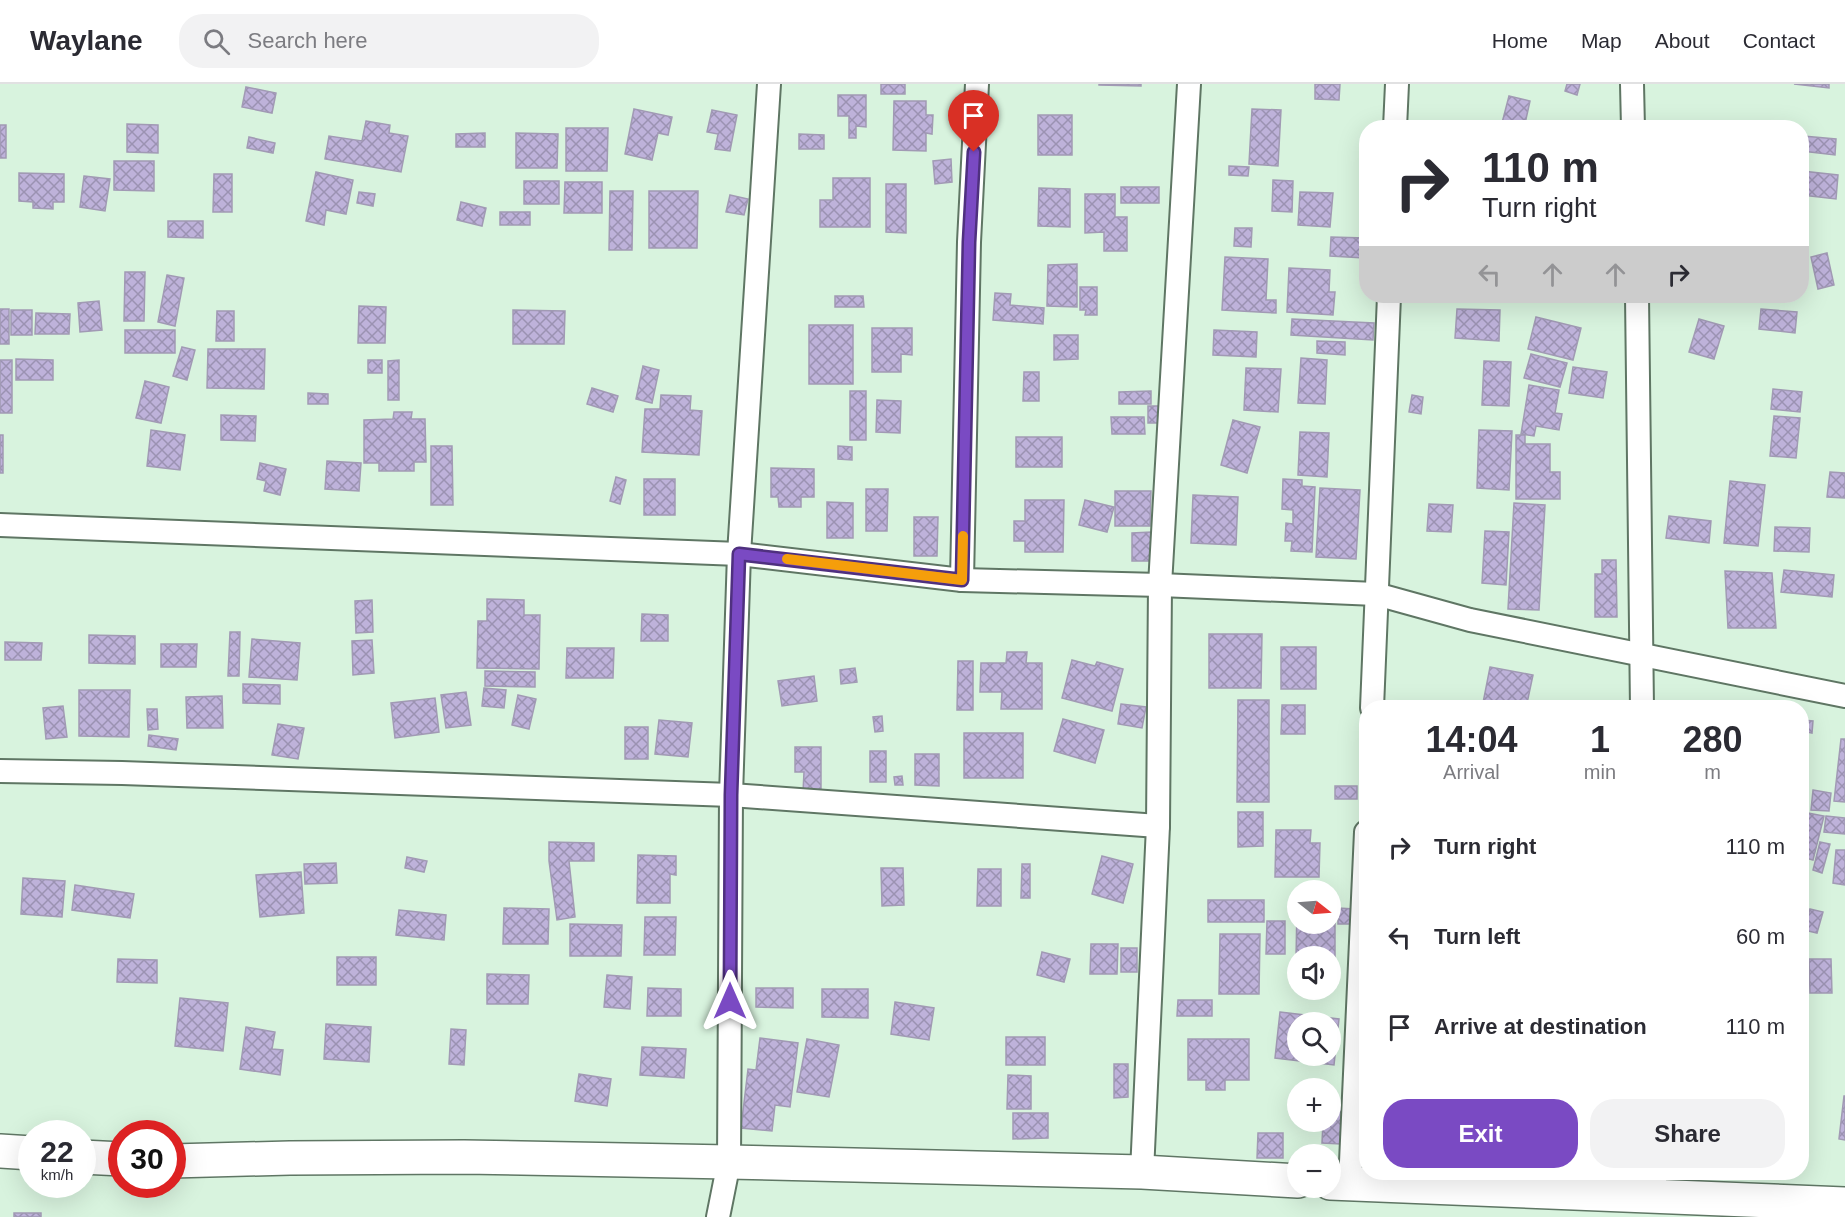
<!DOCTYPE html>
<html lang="en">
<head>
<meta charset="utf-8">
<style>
  body { margin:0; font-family:Helvetica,sans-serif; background:#f2f2f3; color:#2b2b33; height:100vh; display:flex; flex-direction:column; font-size:22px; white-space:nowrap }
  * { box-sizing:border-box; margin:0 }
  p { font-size:20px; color:#7c7c81 }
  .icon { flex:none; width:33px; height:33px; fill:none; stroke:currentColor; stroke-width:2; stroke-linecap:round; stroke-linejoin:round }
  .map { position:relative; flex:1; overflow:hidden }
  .details { position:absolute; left:1359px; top:616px; width:450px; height:480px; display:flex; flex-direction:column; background:#fff; border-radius:24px; box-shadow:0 6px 24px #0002 }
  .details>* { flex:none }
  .hud { position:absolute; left:1359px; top:36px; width:450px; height:183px; border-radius:24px; box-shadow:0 6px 24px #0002; background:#fff; color:#2b2b33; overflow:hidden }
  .needle { width:39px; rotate:107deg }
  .tools { position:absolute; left:1287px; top:796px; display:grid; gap:12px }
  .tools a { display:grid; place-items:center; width:54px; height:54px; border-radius:50%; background:#fff; box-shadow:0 6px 24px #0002; font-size:30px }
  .speed { position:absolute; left:18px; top:1036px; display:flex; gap:12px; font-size:30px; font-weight:700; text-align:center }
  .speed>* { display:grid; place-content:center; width:78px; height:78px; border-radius:50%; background:#fff; box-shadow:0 6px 24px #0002; line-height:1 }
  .speed small { font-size:15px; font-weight:400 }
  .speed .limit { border:9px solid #d22; background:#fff; color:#111 }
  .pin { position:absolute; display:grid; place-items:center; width:51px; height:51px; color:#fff; margin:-62px -26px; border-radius:50% 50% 50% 0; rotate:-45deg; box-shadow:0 0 6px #0007 }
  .pin .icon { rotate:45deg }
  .me { position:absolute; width:66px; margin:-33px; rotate:0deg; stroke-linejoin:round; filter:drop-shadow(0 0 4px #0008) }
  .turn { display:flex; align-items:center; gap:21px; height:126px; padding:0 24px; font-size:27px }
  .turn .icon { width:78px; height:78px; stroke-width:2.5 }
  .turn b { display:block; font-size:42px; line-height:51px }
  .lanes { display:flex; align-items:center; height:57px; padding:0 24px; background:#0003; justify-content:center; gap:30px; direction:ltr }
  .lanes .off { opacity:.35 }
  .eta { display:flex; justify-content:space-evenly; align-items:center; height:102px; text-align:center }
  .eta b { font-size:36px; font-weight:700; line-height:42px }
  .primary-button { display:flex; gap:12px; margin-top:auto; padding:12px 24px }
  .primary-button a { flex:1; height:69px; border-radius:24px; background:#7a4ac3; color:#fff; font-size:24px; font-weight:700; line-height:69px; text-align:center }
  .primary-button a+a { background:#f2f2f3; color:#2b2b33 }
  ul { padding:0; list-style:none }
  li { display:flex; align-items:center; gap:18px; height:90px; padding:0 24px }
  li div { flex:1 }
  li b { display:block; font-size:22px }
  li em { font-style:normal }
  header { display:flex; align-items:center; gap:36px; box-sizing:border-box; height:84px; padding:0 30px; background:#fff; border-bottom:2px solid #e1e1e2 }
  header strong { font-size:28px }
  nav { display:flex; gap:33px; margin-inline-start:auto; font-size:21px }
  .search { width:420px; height:54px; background:#f2f2f3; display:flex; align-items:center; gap:15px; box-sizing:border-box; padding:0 21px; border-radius:24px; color:#7c7c81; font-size:22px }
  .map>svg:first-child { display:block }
  .building { fill:url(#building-cross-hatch); stroke:#a19ab4; stroke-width:1.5; fill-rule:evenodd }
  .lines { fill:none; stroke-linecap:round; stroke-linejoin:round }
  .street-casing { stroke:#5f7664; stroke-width:26 }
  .secondary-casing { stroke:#5f7664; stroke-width:36 }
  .street { stroke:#fff; stroke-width:22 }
  .secondary { stroke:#fff; stroke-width:33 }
  .route-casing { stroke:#4f307f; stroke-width:15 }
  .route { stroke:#7a4ac3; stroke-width:10 }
  .slow { stroke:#f59e0b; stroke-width:10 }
</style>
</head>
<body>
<header>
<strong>Waylane</strong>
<div class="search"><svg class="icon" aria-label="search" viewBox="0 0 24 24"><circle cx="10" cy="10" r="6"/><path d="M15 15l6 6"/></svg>Search here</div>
<nav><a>Home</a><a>Map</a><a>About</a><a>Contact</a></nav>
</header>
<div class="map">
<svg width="1845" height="1133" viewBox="0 0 1845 1133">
  <defs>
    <pattern id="building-cross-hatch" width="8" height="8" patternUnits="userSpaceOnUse" patternTransform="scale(1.5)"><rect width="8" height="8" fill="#beb2da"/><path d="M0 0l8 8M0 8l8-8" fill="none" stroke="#9b92b2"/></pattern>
  </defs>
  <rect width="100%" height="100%" fill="#d8f3de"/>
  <!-- building -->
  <g class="building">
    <rect x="881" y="0" width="24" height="10"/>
    <path d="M1099,0H1141V2L1099,1Z"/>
    <path d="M1315,0H1340L1339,16L1315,15Z"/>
    <path d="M1567,0H1580L1577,11L1565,7Z"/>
    <path d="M1794,0H1829V4Z"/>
    <path d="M246,3L276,9L272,29L242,23Z"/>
    <path d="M838,11H866V43L856,42V54H849V32H838Z"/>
    <path d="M1509,12L1530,17L1524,44L1502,39Z"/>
    <path d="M894,17H926V31H933L932,50L926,49V67L893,66Z"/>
    <path d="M634,25L672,33L668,51L658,49L652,76L625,70Z"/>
    <path d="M1252,25L1281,26L1278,82L1249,80Z"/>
    <path d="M712,26L737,31L730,67L715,65L718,50L707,48Z"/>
    <rect x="1038" y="31" width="34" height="40"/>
    <path d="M366,37L390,41L389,49L408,52L401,88L325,75L329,52L362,57Z"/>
    <path d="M127,40L158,41V69L127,68Z"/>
    <rect x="0" y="41" width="6" height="33"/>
    <path d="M566,44H608L607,87H566Z"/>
    <path d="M485,49V63H456V50Z"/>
    <path d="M516,49L558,50L557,84H516Z"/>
    <path d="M799,50L824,51V65H799Z"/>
    <path d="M1803,52L1836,55L1835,71L1802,67Z"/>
    <path d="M249,53L275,59L273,69L247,64Z"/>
    <path d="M951,75L952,98L935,100L933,77Z"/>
    <path d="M114,77H154V107L114,106Z"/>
    <path d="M1229,82L1249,83L1248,92L1229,91Z"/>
    <path d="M1802,87L1838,91L1836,115L1802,111Z"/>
    <path d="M316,88L353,96L346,130L326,126L324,141L306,137Z"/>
    <path d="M19,89L64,90V118H53V125L33,124V118L19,117Z"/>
    <path d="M214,90H232V128H213Z"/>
    <path d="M84,92L110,95L105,127L80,123Z"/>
    <path d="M833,94H870V143H820V116H833Z"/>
    <path d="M1273,96L1293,97L1292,128L1272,127Z"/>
    <rect x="524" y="97" width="35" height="23"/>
    <path d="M565,98H602V129H564Z"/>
    <path d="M886,100H906V149L886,148Z"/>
    <rect x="1121" y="103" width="38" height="16"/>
    <path d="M1039,104L1070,105V143L1038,142Z"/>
    <path d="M610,107H633L632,166H609Z"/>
    <path d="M649,107H698L697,164H649Z"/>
    <path d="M359,108L375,110L373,122L357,119Z"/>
    <path d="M1300,108L1333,109L1330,143L1298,141Z"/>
    <path d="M1085,110H1115V133H1127V167H1104V148L1085,149Z"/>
    <path d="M730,111L748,115L744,131L726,128Z"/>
    <path d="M461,118L486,124L482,142L457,136Z"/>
    <rect x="500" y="128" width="30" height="13"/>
    <path d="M168,137H203V154L168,153Z"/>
    <path d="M1235,144H1252L1251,163L1234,162Z"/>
    <path d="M1331,153L1365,154L1364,174L1330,172Z"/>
    <path d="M1827,169L1834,201L1818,205L1811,173Z"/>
    <path d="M1225,173L1268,175L1266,216H1276V229L1222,226Z"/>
    <path d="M1077,180V223L1047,222L1048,181Z"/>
    <path d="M1289,184L1330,186L1329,208H1335L1333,231L1287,228Z"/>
    <path d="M125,188H145L144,237H124Z"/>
    <path d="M167,191L184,194L175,242L158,238Z"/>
    <path d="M1080,203H1097V231H1085L1086,226H1080Z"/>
    <path d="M995,209L1011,210L1010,221L1044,224L1043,240L993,236Z"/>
    <path d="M835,212H863L864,223H835Z"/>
    <path d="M99,217L102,246L80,248L78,219Z"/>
    <path d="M359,222L386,223L385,259H358Z"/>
    <rect x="0" y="225" width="9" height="35"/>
    <path d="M1457,225L1500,226L1499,257L1455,254Z"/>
    <path d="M1761,225L1797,228L1795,249L1759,245Z"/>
    <rect x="11" y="226" width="21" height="25"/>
    <path d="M513,226L565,227L564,260H513Z"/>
    <path d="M217,227H234V257H216Z"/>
    <path d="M36,229L70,230L69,250H35Z"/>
    <path d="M1536,233L1581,244L1573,276L1528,265Z"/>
    <path d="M1292,235L1374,239L1373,256L1291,251Z"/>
    <path d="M1699,235L1724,242L1714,275L1689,268Z"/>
    <rect x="809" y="241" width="44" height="59"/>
    <path d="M872,244H912V271L901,270V288H872Z"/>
    <rect x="125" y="246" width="50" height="23"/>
    <path d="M1214,246L1257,248L1256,273L1213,271Z"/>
    <path d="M1054,251H1078V275L1054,276Z"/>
    <path d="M1317,257L1345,258V271L1317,269Z"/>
    <path d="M182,263L195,266L187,296L173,292Z"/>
    <path d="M208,265H265L264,305L207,304Z"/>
    <path d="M1531,270L1567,279L1560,303L1524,294Z"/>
    <path d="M1301,274L1327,276L1325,320L1298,319Z"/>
    <path d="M16,275L53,276V296H16Z"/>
    <rect x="0" y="276" width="12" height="53"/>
    <rect x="368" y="276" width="14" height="13"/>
    <path d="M399,276V316H388V277Z"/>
    <path d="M1484,277L1511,278L1509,322L1482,321Z"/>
    <path d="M643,282L659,286L652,319L636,315Z"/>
    <path d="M1573,283L1607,288L1603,314L1569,309Z"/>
    <path d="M1246,284L1281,285L1278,328L1244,326Z"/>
    <path d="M1024,288H1039V317H1023Z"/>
    <path d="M145,297L169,303L161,339L136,334Z"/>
    <path d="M1529,301L1559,306L1555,329L1562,330L1559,346L1536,342L1534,352L1521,350Z"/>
    <path d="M592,304L618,312L613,328L587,320Z"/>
    <path d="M1773,305L1802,308L1800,328L1771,325Z"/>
    <rect x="850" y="307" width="16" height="49"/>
    <path d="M1151,307V320H1119V308Z"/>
    <path d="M308,309L328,310V320H308Z"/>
    <path d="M661,311L691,312L690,326L702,327L699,371L642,368L645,325H660Z"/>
    <path d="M1412,311L1423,313L1421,330L1409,328Z"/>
    <path d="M877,316L901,317L900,349L876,348Z"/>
    <rect x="1148" y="322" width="15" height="17"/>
    <path d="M394,328H412L411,335H425L426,378H414V387H379V379H364V336L393,335Z"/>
    <path d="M221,331L256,332L255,357L221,356Z"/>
    <path d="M1774,332L1800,334L1796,374L1770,372Z"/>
    <path d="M1111,333H1144L1145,350H1112Z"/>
    <path d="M1233,336L1260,343L1247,389L1221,381Z"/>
    <path d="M151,346L185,351L180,386L147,382Z"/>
    <path d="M1479,346L1512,347L1509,406L1477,404Z"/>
    <path d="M1300,348L1329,349L1327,393L1298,391Z"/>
    <rect x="0" y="351" width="3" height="38"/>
    <path d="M1516,351H1525V360H1550V388H1560V415H1516Z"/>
    <rect x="1016" y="353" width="46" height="30"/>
    <path d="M431,362H452L453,421H431Z"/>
    <path d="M838,362L852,363V376L838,375Z"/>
    <path d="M327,377L361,379L359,407L325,405Z"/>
    <path d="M260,379L286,385L280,411L264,407L266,397L257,395Z"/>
    <path d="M771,384L814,385V413H801V423H779L778,413H771Z"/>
    <path d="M1830,388L1845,389V414L1827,413Z"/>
    <path d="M616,393L626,396L620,420L610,417Z"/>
    <rect x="644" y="395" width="31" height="36"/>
    <path d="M1283,395L1302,396V402L1315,403L1312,468L1291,467L1292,457H1285L1286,439L1293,440V426L1282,425Z"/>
    <path d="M1730,397L1765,401L1758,462L1724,459Z"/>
    <path d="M1320,404L1360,406L1356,475L1316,473Z"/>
    <path d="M866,405H888L887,447H866Z"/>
    <path d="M1115,407H1151L1150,442H1115Z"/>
    <path d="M1193,411L1238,413L1236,461L1191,459Z"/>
    <path d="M1025,416H1064L1063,468H1025V457H1014V437H1025Z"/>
    <path d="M1085,416L1114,423L1107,448L1079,441Z"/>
    <path d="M827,418L853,419V454H827Z"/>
    <path d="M1514,419L1545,421L1539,526L1508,525Z"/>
    <path d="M1429,420L1453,421L1451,448L1427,447Z"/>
    <path d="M1669,432L1711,437L1709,459L1666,454Z"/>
    <path d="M914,433H938L937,472H914Z"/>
    <path d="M1775,443L1810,444L1809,468L1774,467Z"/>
    <path d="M1485,447L1509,448L1506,501L1482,499Z"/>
    <path d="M1151,448V477H1132V449Z"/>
    <path d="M1602,476H1616L1617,533H1595V490H1602Z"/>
    <path d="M1784,486L1834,491L1832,513L1781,508Z"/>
    <path d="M1725,487L1772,489L1776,544H1728Z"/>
    <path d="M487,515L524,516V531H540L539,585L477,584L478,537H487Z"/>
    <path d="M372,516L373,548L356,549L355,517Z"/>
    <path d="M642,530L668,531V557H641Z"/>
    <path d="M230,548H240L239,592H228Z"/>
    <path d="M1209,550H1262L1261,604H1209Z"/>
    <path d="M89,551L135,552V580L89,579Z"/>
    <path d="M252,555L300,559L297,596L249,593Z"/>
    <path d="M372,556L374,589L353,591L352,557Z"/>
    <path d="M5,558L42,559L41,576H5Z"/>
    <path d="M161,560H197L196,583H161Z"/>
    <rect x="1281" y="563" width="35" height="42"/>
    <path d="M567,564H614L613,594H566Z"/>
    <path d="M1007,568H1027L1026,579H1042V625H1001L1002,608H980L981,579H1006Z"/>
    <path d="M1072,576L1095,582L1097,578L1123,585L1112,627L1062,614Z"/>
    <path d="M958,577H973V626H957Z"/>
    <path d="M1490,583L1533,591L1526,624H1482Z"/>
    <path d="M855,584L857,598L841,600L840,586Z"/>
    <path d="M485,587L535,588V603L485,602Z"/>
    <path d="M814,592L817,617L782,622L778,597Z"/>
    <path d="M243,600L280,601V620L243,619Z"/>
    <path d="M484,604L506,606L504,624L482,622Z"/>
    <path d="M79,606H130L129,653L79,652Z"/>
    <path d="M466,608L471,641L446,644L441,611Z"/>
    <path d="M518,611L536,615L529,645L512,641Z"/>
    <path d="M222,612L223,644H187L186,613Z"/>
    <path d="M435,614L439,648L395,654L391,619Z"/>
    <path d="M1238,616H1269V718H1237Z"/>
    <path d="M1121,620L1146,623L1142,644L1118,640Z"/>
    <path d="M1282,621H1305V650H1281Z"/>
    <path d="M63,622L67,653L46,655L43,624Z"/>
    <path d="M147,625H157L158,645L148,646Z"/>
    <path d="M882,632L883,647L875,648L873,633Z"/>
    <path d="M1063,635L1104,646L1095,679L1054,667Z"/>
    <path d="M659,636L692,639L688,673L655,670Z"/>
    <path d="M1802,636L1813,637L1812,649L1802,647Z"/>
    <path d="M278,640L304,644L298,675L272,671Z"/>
    <rect x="625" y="643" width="23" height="32"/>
    <rect x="964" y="649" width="59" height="45"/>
    <path d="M149,651L178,655L176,666L148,662Z"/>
    <path d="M1841,655H1845V718L1834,717Z"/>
    <path d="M795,663H821V708H803L804,688H795Z"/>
    <rect x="870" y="667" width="16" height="31"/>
    <path d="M915,670H939V702L915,701Z"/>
    <path d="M902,692L903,701H895L894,693Z"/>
    <rect x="1335" y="702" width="22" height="13"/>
    <path d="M1813,706L1831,709L1829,727L1811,726Z"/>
    <path d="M1238,728H1263V762L1238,763Z"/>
    <path d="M1808,729L1824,732L1813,776L1802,773V753Z"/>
    <path d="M1826,732L1845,734V750L1824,748Z"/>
    <path d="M1276,746H1311L1310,759H1320L1319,793H1275Z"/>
    <path d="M549,758L594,759V777H569L575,833L557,836L549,777Z"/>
    <path d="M1820,758L1830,760L1822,789L1813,786Z"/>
    <path d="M1836,766H1845V801L1833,799Z"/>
    <path d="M638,771L676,772V791L670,790V819H637Z"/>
    <path d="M1102,772L1133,780L1123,819L1092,810Z"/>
    <path d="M407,773L427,777L424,788L405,784Z"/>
    <path d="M336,779L337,799L305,800L304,780Z"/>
    <path d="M1022,780H1030V814H1021Z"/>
    <path d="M881,784H903L904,821L882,822Z"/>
    <path d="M978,785H1001V822H977Z"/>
    <path d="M301,788L304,829L260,833L256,791Z"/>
    <path d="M23,794L65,797L62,833L21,830Z"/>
    <path d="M75,801L134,810L130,834L72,826Z"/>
    <rect x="1208" y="816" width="56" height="22"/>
    <path d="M1297,822L1298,840H1330V822H1335V875H1330V873H1298L1296,875Z"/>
    <path d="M504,824L549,825L548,860H503Z"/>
    <path d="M1338,824L1354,825V840H1338Z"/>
    <path d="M1810,825L1823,828L1817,849L1804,846Z"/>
    <path d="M399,826L446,831L444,856L396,851Z"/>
    <path d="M645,833H676L675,871H644Z"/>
    <path d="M1267,837H1285V870H1266Z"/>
    <path d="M570,840L622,841L621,872H570Z"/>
    <path d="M1220,850H1260L1259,910H1219Z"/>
    <path d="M1091,860H1118L1117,890H1090Z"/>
    <rect x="1121" y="864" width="16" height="24"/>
    <path d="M1042,868L1070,875L1064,898L1037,891Z"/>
    <rect x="337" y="873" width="39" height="28"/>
    <path d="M118,875L157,876V899L117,898Z"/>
    <path d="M1809,875H1831L1832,909H1810Z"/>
    <path d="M487,890L529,891L528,920H487Z"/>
    <path d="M607,891L632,893L630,925L604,923Z"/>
    <path d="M648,904L681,905V932H647Z"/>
    <path d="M756,904H793V924L756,923Z"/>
    <path d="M822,905H868V934L822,933Z"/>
    <path d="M180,914L228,919L223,967L175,962Z"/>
    <path d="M1178,916H1212V932H1177Z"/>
    <path d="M895,918L934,924L929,956L891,950Z"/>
    <path d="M1280,928L1339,935L1334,981L1275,974ZM1298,939H1330V972H1298Z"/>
    <path d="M326,940L371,943L369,978L324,975Z"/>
    <path d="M246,943L275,948L272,965L283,966L280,991L240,985Z"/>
    <path d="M451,945L466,946L464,981L449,980Z"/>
    <rect x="1006" y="953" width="39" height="28"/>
    <path d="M760,954L798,959L790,1023L775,1021L772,1047L741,1044L748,985L756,986Z"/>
    <path d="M807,955L839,961L829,1013L797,1008Z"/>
    <path d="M1188,955H1249V996H1225V1006H1206V996H1188Z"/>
    <path d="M642,963L686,965L684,994L640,991Z"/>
    <path d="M1114,980H1128V1013L1114,1014Z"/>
    <path d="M579,990L611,995L607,1022L575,1017Z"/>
    <path d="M1008,991L1031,992V1025H1007Z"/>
    <path d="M1844,1012H1845V1056L1839,1055Z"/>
    <path d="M1330,1022H1343L1341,1060L1322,1059L1323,1038H1330Z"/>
    <path d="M1013,1029H1048V1054L1013,1055Z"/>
    <path d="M1258,1049H1283V1074H1257Z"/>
    <rect x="1745" y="1089" width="39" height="5"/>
    <rect x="14" y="1129" width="27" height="4"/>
  </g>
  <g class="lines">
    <!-- street casing -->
    <g class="street-casing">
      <g id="street">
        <path d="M1632,0L1633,44"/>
        <path d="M1395,44L1397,0"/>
        <path d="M1637,212L1642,624"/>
        <path d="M0,441L739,470L962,496L1160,501L1376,510L1470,536L1845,612"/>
        <path d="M962,496L969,158L977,0"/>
        <path d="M1372,624L1389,212"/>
        <path d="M0,687L122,689L731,711L1158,742"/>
        <path d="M1142,1088L1158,742L1160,501L1189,0"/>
        <path d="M1350,1100L1366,748"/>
        <path d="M1655,1114V1089"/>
        <path d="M718,1133L729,1078L731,711L739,470L769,0"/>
      </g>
    </g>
    <!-- secondary casing -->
    <g class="secondary-casing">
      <g id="secondary">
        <path d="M0,1067L32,1069"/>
        <path d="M82,1073L122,1075"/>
        <path d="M172,1077L290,1074L464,1073L729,1078L1142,1088L1298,1097"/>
        <path d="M1330,1099L1845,1120"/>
      </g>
    </g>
    <!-- street -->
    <use href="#street" class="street"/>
    <!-- secondary -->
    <use href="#secondary" class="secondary"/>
  </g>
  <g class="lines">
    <!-- route casing -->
    <g class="route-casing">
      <path id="route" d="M730,917L731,711L739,470L962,496L969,158L974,68"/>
    </g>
    <!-- route -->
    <use href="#route" class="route"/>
    <!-- slow -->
    <path class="slow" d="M787,475L962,496L963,452"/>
  </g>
</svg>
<div class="tools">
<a><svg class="needle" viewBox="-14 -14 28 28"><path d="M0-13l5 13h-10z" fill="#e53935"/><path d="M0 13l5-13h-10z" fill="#7c7c81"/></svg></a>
<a><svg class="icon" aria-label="sound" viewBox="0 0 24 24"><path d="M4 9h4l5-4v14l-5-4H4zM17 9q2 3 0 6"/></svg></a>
<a><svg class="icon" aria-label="search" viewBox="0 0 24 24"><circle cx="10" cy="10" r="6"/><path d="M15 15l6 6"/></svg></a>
<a>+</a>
<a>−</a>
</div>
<div class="speed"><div>22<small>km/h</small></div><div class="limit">30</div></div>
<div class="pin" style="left:974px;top:68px;background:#d93025"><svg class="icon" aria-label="arrive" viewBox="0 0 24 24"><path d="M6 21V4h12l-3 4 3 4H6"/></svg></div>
<svg class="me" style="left:730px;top:917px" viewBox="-20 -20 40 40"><path d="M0-17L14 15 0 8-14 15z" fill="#7a4ac3" stroke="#fff" stroke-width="4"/></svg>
<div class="hud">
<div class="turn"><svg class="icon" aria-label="right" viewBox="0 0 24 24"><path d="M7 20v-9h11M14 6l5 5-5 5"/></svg><div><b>110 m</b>Turn right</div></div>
<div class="lanes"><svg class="icon off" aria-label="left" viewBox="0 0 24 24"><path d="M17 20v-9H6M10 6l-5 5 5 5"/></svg><svg class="icon off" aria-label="ahead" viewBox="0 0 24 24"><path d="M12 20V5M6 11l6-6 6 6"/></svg><svg class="icon off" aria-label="ahead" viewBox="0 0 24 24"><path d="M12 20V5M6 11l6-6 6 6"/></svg><svg class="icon" aria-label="right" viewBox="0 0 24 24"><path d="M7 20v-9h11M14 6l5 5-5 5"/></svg></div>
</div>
<section class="details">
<div class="eta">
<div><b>14:04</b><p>Arrival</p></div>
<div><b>1</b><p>min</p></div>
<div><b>280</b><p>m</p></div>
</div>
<ul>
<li><svg class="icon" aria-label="right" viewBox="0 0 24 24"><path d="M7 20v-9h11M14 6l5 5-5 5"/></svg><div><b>Turn right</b></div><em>110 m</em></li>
<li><svg class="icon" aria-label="left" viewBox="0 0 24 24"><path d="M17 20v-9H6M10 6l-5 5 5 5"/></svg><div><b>Turn left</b></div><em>60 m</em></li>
<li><svg class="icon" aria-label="arrive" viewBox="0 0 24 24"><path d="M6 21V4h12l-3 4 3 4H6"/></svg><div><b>Arrive at destination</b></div><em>110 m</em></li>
</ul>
<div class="primary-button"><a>Exit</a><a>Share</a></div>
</section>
</div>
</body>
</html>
